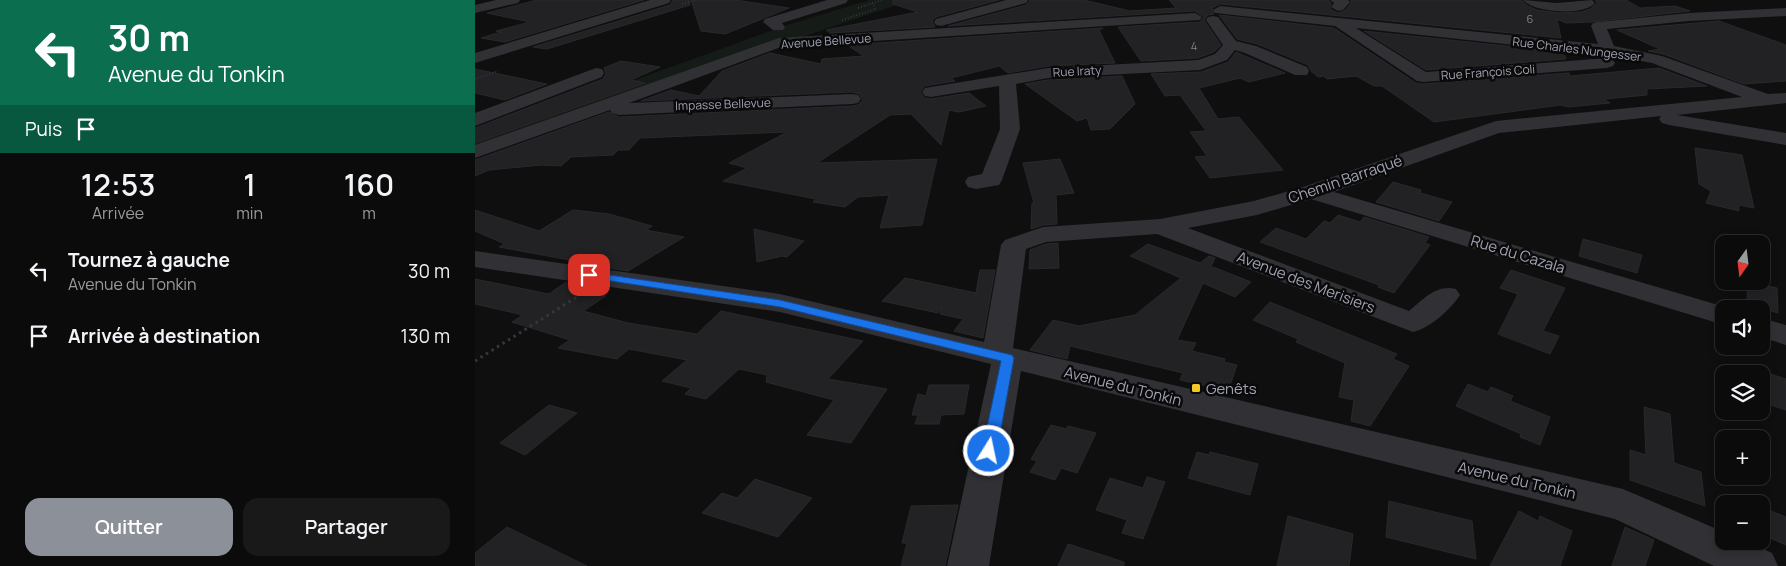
<!DOCTYPE html>
<html lang="fr">
<head>
<meta charset="utf-8">
<style>
  body { margin:0; font-family:Manrope,sans-serif; background:#19191a; color:#f1f3f6; height:100vh; display:flex; flex-direction:column; font-size:19px; white-space:nowrap }
  * { box-sizing:border-box; margin:0 }
  p { font-size:16px; color:#9a9b9d }
  .icon { flex:none; width:28px; height:28px; fill:none; stroke:currentColor; stroke-width:2; stroke-linecap:round; stroke-linejoin:round }
  .map { position:relative; flex:1; overflow:hidden }
  .side { display:flex; flex-direction:column; background:#0b0b0c; width:475px }
  .side>* { flex:none }
  .banner { background:#0b6e4f; color:#fff; overflow:hidden }
  .needle { width:32px; rotate:194deg }
  .fabs { position:absolute; left:1240px; top:235px; display:grid; gap:10px }
  .fabs a { display:grid; place-items:center; width:55px; height:55px; border-radius:10px; background:#0b0b0c; box-shadow:0 2px 8px #0003,0 0 0 1px #2b2b2d; font-size:25px }
  .pin { position:absolute; display:grid; place-items:center; width:42px; height:42px; color:#fff; margin:-21px; border-radius:10px; box-shadow:0 2px 8px #0006 }
  .me { position:absolute; width:55px; margin:-28px; rotate:10deg; stroke-linejoin:round; filter:drop-shadow(0 0 4px #0008) }
  .turn { display:flex; align-items:center; gap:18px; height:105px; padding:0 25px; font-size:22px }
  .turn .icon { width:65px; height:65px; stroke-width:2.5 }
  .turn b { display:block; font-size:35px; line-height:42px }
  .then { display:flex; align-items:center; height:48px; padding:0 25px; background:#0003; gap:10px; font-size:19px }
  .eta { display:flex; justify-content:space-evenly; align-items:center; height:85px; text-align:center }
  .eta b { font-size:30px; font-weight:600; line-height:35px }
  .action { display:flex; gap:10px; margin-top:auto; padding:10px 25px }
  .action a { flex:1; height:58px; border-radius:15px; background:#8c9099; color:#fff; font-size:20px; font-weight:600; line-height:58px; text-align:center }
  .action a+a { background:#19191a; color:#f1f3f6 }
  ul { padding:0; list-style:none }
  li { display:flex; align-items:center; gap:15px; height:65px; padding:0 25px }
  li div { flex:1 }
  li b { display:block; font-size:19px }
  li em { font-style:normal }
  main { display:flex; flex:1; min-height:0 }
  .map>svg:first-child { display:block }
  .green { fill:#151b17 }
  .building { fill:#222224; stroke:#29292c }
  .lines { fill:none; stroke-linecap:round; stroke-linejoin:round }
  .path-far1 { stroke:#36373c; stroke-width:2; stroke-dasharray:1 2; stroke-linecap:butt }
  .path { stroke:#36373c; stroke-width:3; stroke-dasharray:2.5 4; stroke-linecap:butt }
  .minor { fill:#303035; fill-rule:evenodd }
  .route { fill:#1a73e8; stroke:#114b97 }
  .poi-dot { fill:#f3c824; stroke:#0a0a0b; stroke-width:2 }
  .labels { text-anchor:middle; dominant-baseline:central; stroke-width:5; stroke-linejoin:round; paint-order:stroke }
  .far-number-label { font-size:11px; fill:#80828e }
  .far-street-label { font-size:12px; fill:#a0a3b2; stroke:#0a0a0b }
  .street-label { font-size:15px; fill:#a0a3b2; stroke:#0a0a0b }
  .poi-label { font-size:15px; fill:#a0a3b2; stroke:#0a0a0b; text-anchor:start }
</style>
</head>
<body>
<main>
<section class="side">
<div class="banner">
<div class="turn"><svg class="icon" aria-label="left" viewBox="0 0 24 24"><path d="M17 20v-9H6M10 6l-5 5 5 5"/></svg><div><b>30 m</b>Avenue du Tonkin</div></div>
<div class="then">Puis<svg class="icon" aria-label="arrive" viewBox="0 0 24 24"><path d="M6 21V4h12l-3 4 3 4H6"/></svg></div>
</div>
<div class="eta">
<div><b>12:53</b><p>Arrivée</p></div>
<div><b>1</b><p>min</p></div>
<div><b>160</b><p>m</p></div>
</div>
<ul>
<li><svg class="icon" aria-label="left" viewBox="0 0 24 24"><path d="M17 20v-9H6M10 6l-5 5 5 5"/></svg><div><b>Tournez à gauche</b><p>Avenue du Tonkin</p></div><em>30 m</em></li>
<li><svg class="icon" aria-label="arrive" viewBox="0 0 24 24"><path d="M6 21V4h12l-3 4 3 4H6"/></svg><div><b>Arrivée à destination</b></div><em>130 m</em></li>
</ul>
<div class="action"><a>Quitter</a><a>Partager</a></div>
</section>
<div class="map">
<svg width="1311" height="566" viewBox="0 0 1311 566">
  <rect width="100%" height="100%" fill="#0f0f10"/>
  <!-- green -->
  <path class="green" d="M394,0H417L428,3L0,147V138L309,26Z"/>
  <!-- building -->
  <g class="building">
    <path d="M62,0H169L30,42L6,38L26,32L21,31L55,22L12,13Z"/>
    <path d="M198,0H214L215,5L72,49L58,47L195,5Z"/>
    <path d="M216,0H260L314,8L250,34L226,31Z"/>
    <path d="M418,0H524L461,17L457,21L460,27L355,33L351,30L443,12L418,4Z"/>
    <path d="M555,0H609L655,11L701,8L694,0H853L856,3L855,9L863,13L869,11L876,3V0H1046L1053,6L1062,10L1084,13L1106,12L1115,9L1122,3L1120,0H1151L1165,8L1200,6L1215,11L1117,22L1091,23L1082,19L1086,38L745,4L737,8L739,14L733,15L729,20L746,45L739,52L723,58L666,61L643,27L725,22L729,17L720,11L473,26L551,5Z"/>
    <path d="M744,15L859,28L941,83L948,84L1094,73L1095,76L1184,68L1232,86L1172,89V95L1129,99L1135,103L1093,107L1086,105L959,122L907,86H899L881,76L852,79L849,76L843,77L836,71L833,65L782,44L762,39Z"/>
    <path d="M1244,21L1311,45V81L1269,84L1188,54L1173,51L1185,49L1142,30Z"/>
    <path d="M628,28L624,30L640,63L573,66L533,73L524,66L476,78L480,81L450,86L445,92L450,98L456,99L494,93L511,106L484,112L474,110L466,145L436,114L415,115L342,163L462,159L447,225L405,228L414,195L383,197L370,207L338,202L341,199L248,181L272,168L254,163L312,132L165,138L154,150H143L138,155L96,157L86,166L67,165L14,170L0,176V160L134,112L144,117L377,106L383,105L388,100L384,94L377,92L166,101L196,90L224,96L247,71L295,53L346,64L347,59L389,56L372,45Z"/>
    <path d="M889,31L1089,52L1091,59L951,70Z"/>
    <path d="M761,52L810,73L774,82L765,78L724,88L743,119L764,117L808,170L735,178L720,157L732,156L715,132L731,131L705,95L690,96L676,74L726,72L753,62Z"/>
    <path d="M146,61L185,67L156,80L170,83L0,143V128L128,79L131,74L129,68Z"/>
    <path d="M0,69L72,84L30,100L0,93Z"/>
    <path d="M647,76L660,104L635,129L616,130L612,118L602,121L550,84L573,80Z"/>
    <path d="M1220,148L1267,155L1279,208L1264,205V211L1231,203L1236,191L1224,184Z"/>
    <path d="M585,159L599,193L581,195L582,224L568,225L556,229L557,203H559L548,163Z"/>
    <path d="M918,182L946,190L945,193L977,202L964,221L901,202Z"/>
    <path d="M0,210L64,231L98,210L134,214L177,226L171,230L209,237L153,271L114,265L116,264L24,247L30,244L0,231Z"/>
    <path d="M863,215L885,222L889,217L954,237L950,243L955,245L919,293L903,287L904,285L785,242L801,228L831,239L849,221L855,223Z"/>
    <path d="M279,229L329,241L312,257L307,256L282,262Z"/>
    <path d="M1108,239L1167,255L1162,273L1104,256Z"/>
    <path d="M583,243L584,268L554,269L555,250L571,244Z"/>
    <path d="M673,244L725,263L734,256L740,258L735,269L738,267L776,282L760,297L728,283L702,340L721,343L717,351L750,359L749,362L762,365L753,391L705,380L708,373L595,346L592,359L555,350L578,320L604,326L660,315L706,278L655,256Z"/>
    <path d="M505,270H520L508,338L479,331L488,319L465,314L467,306L463,313L407,301L430,278L501,293Z"/>
    <path d="M1036,270L1090,288L1068,331L1084,336L1075,354L1023,334L1043,294L1025,288Z"/>
    <path d="M0,279L74,294L91,282L127,288L119,292L131,296L108,311L153,323L222,334L246,311L388,341L353,379L412,389L376,443L332,435L359,400L291,382L292,375L264,369L231,399L210,394L216,388L187,381L212,360L154,349L142,359L83,348L95,340L37,322L48,315L0,304Z"/>
    <path d="M1273,281L1302,288L1303,313L1282,307V302L1272,299Z"/>
    <path d="M795,302L922,354L918,359L934,366L895,426L876,421L879,400L864,397L870,363L821,342L823,339L778,320Z"/>
    <path d="M1286,371L1311,379V410L1286,402Z"/>
    <path d="M993,384L1013,392L1016,387L1038,396L1035,401L1075,417L1065,445L1045,437L1046,434L981,406Z"/>
    <path d="M454,385H494L489,414L466,415L464,424H440L443,415H437L443,394L451,396Z"/>
    <path d="M74,405L102,413L50,455L25,443Z"/>
    <path d="M1169,407L1195,414L1199,463L1226,472L1230,506L1155,480V450L1171,455Z"/>
    <path d="M576,425L591,429L593,426L621,433L602,473L586,468L580,480L555,472L562,461L556,459Z"/>
    <path d="M722,452L734,455L735,452L783,464L775,495L713,478Z"/>
    <path d="M672,477L690,482L668,539L647,533L652,520L621,510L635,478L668,488Z"/>
    <path d="M280,479L337,498L303,537L227,513L247,493L262,498Z"/>
    <path d="M914,501L997,521L1001,559L911,537Z"/>
    <path d="M483,505L470,566H426L432,543H427L436,506Z"/>
    <path d="M1286,507L1311,517V545L1286,534Z"/>
    <path d="M1044,511L1063,521L1065,516L1097,531L1085,566H1015Z"/>
    <path d="M813,516L878,534L874,566H802Z"/>
    <path d="M32,527L112,566H0V553Z"/>
    <path d="M1150,527L1179,540L1170,566H1137Z"/>
    <path d="M593,544L649,562V566H583Z"/>
  </g>
  <g class="lines">
    <!-- path-far1 -->
    <g class="path-far1">
      <path d="M207,4L221,0"/>
      <path d="M383,8L407,0"/>
      <path d="M367,20L401,9L397,3"/>
      <path d="M0,79L23,71"/>
    </g>
    <!-- path -->
    <path class="path" d="M0,361L105,295"/>
    <!-- minor -->
    <g class="minor">
      <path d="M21,0H45L43,3L0,13V5Z"/>
      <path d="M175,0H196L194,3L0,63V53Z"/>
      <path d="M352,0H373L371,3L307,23L310,27L308,30H298L288,22L290,19Z"/>
      <path d="M531,0H553L551,3L466,26L461,25L459,22L461,19Z"/>
      <path d="M855,0H873L875,2L868,10L863,11L856,7L859,3Z"/>
      <path d="M1048,0L1081,3L1117,0L1120,3C1110,16 1059,13 1048,0Z"/>
      <path d="M745,6L1123,44L1116,26L1118,23L1123,22L1214,13L1311,8V16L1214,21L1132,29L1139,46L1187,56L1293,94L1311,93V103L1202,115L1311,133V145L1194,125L1187,123L1184,119L1186,116L1024,133L859,192L1257,309H1249V325L836,199L782,215L713,228L934,311C949,299 961,284 981,289L985,295C975,310 955,328 938,332L682,234L571,242L551,249L538,348L1148,489L1249,532V541H1271L1297,553L1303,566H1239L1140,519L546,371L514,566H472L516,364L305,312L0,267V251L305,294L509,342L526,245L530,240L568,227L685,219L779,201L828,187L1021,121L1267,97L1177,63L1133,55L881,28L951,72L1132,58L1138,60L1140,63L1138,66L1132,68L948,82L942,81L860,26L740,13L738,10Z"/>
      <path d="M720,13L727,17L725,20L306,47L154,103L377,94L383,95L386,99L383,103L377,104L144,115L137,113L135,110L0,158V145L304,38Z"/>
      <path d="M738,16L743,17L761,41L781,46L832,67L834,71L832,75H820L770,53L760,50L752,60L725,70L573,78L541,84L545,129L527,180L524,185L501,189L493,187L490,182L493,177L507,174L525,129L524,86L456,97L450,96L447,92L450,88L456,87L573,68L723,60L740,54L748,45L731,20L733,17Z"/>
      <path d="M121,68L127,69L129,73L127,77L0,126V113Z"/>
      <path d="M1286,318L1311,325V345L1286,337Z"/>
    </g>
  </g>
  <!-- route -->
  <path class="route" d="M114,272L305,300L537,355L539,358L522,451L520,455L514,456L509,455L507,451L526,361L305,307L110,277L108,275L110,273Z"/>
  <!-- markers -->
  <rect class="poi-dot" x="716" y="383" width="10" height="10" rx="2.5"/>
  <g class="labels">
    <!-- far-number labels -->
    <g class="far-number-label">
      <text x="1055" y="18">6</text>
      <text x="719" y="45">4</text>
    </g>
    <!-- far-street labels -->
    <g class="far-street-label">
      <text transform="translate(351 41) rotate(-4)">Avenue Bellevue</text>
      <text transform="translate(1102 49) rotate(7)">Rue Charles Nungesser</text>
      <text transform="translate(602 71) rotate(-3)">Rue Iraty</text>
      <text transform="translate(1013 72) rotate(-4)">Rue François Coli</text>
      <text transform="translate(248 104) rotate(-2)">Impasse Bellevue</text>
    </g>
    <!-- street labels -->
    <g class="street-label">
      <text transform="translate(870 179) rotate(-19)">Chemin Barraqué</text>
      <text transform="translate(1043 254) rotate(17)">Rue du Cazala</text>
      <text transform="translate(831 282) rotate(21)">Avenue des Merisiers</text>
      <text transform="translate(648 386) rotate(14)">Avenue du Tonkin</text>
      <text transform="translate(1042 480) rotate(13)">Avenue du Tonkin</text>
    </g>
    <!-- poi labels -->
    <g class="poi-label">
      <text x="731" y="388">Genêts</text>
    </g>
  </g>
</svg>
<div class="fabs">
<a><svg class="needle" viewBox="-14 -14 28 28"><path d="M0-13l5 13h-10z" fill="#e53935"/><path d="M0 13l5-13h-10z" fill="#9a9b9d"/></svg></a>
<a><svg class="icon" aria-label="sound" viewBox="0 0 24 24"><path d="M4 9h4l5-4v14l-5-4H4zM17 9q2 3 0 6"/></svg></a>
<a><svg class="icon" aria-label="layers" viewBox="0 0 24 24"><path d="M12 4l9 5-9 5-9-5zM3 14l9 5 9-5"/></svg></a>
<a>+</a>
<a>−</a>
</div>
<div class="pin" style="left:114px;top:275px;background:#d93025"><svg class="icon" aria-label="arrive" viewBox="0 0 24 24"><path d="M6 21V4h12l-3 4 3 4H6"/></svg></div>
<svg class="me" style="left:514px;top:451px" viewBox="-20 -20 40 40"><circle r="17" fill="#1a73e8" stroke="#fff" stroke-width="3"/><path d="M0-11L8 9 0 5-8 9z" fill="#fff"/></svg>
</div>
</main>
</body>
</html>
